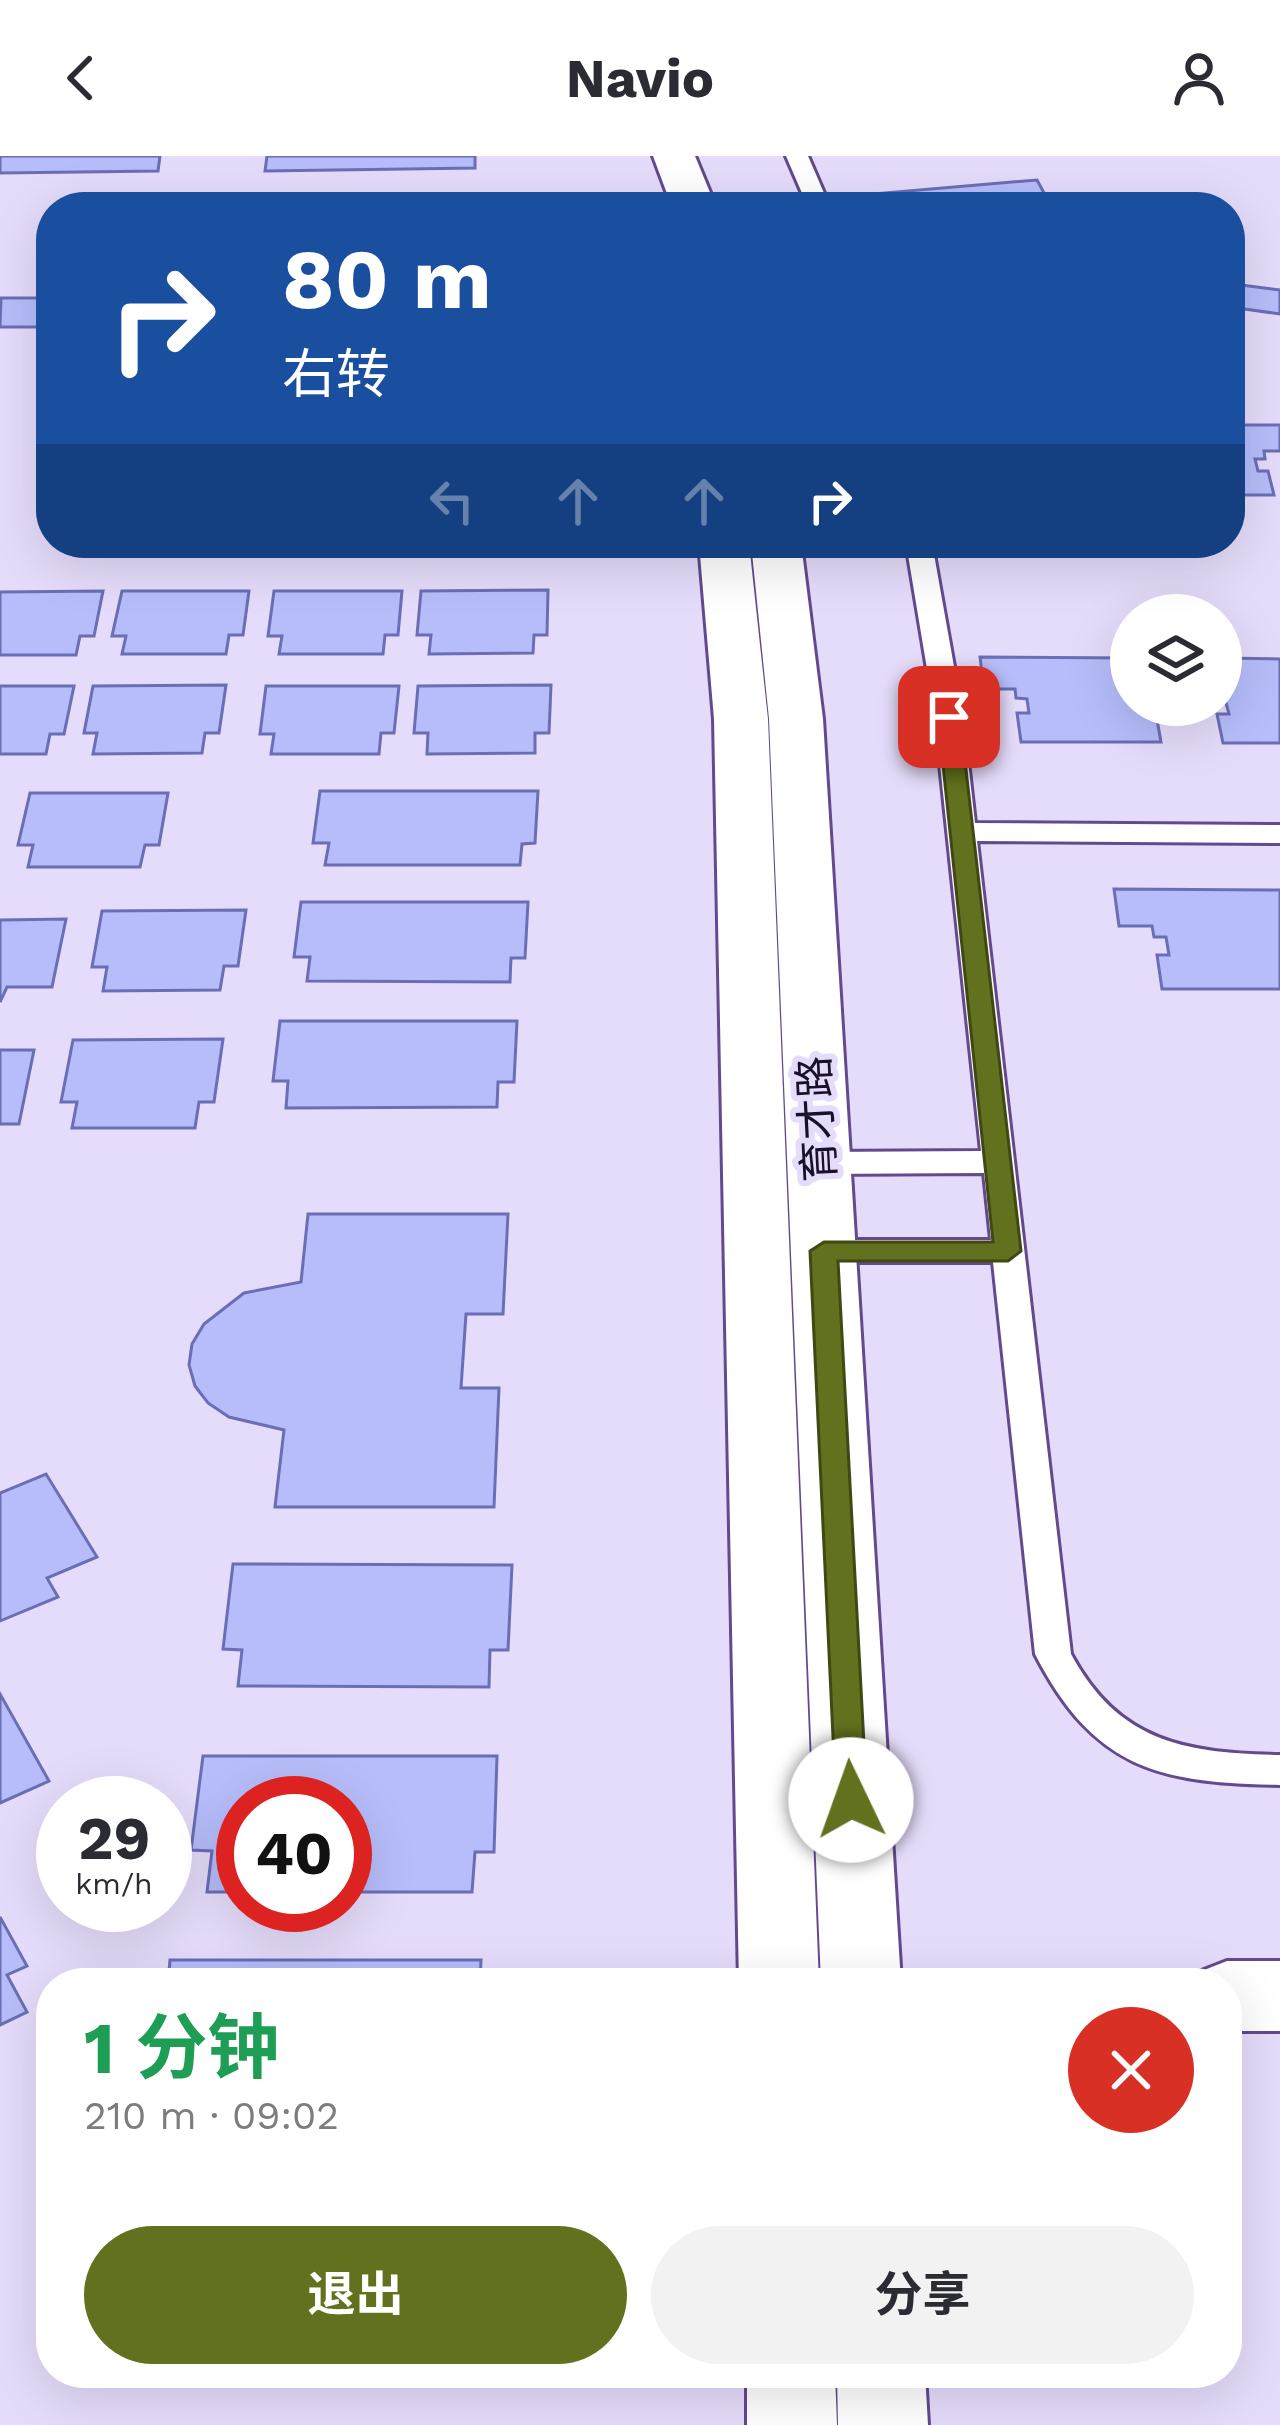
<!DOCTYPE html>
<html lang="zh">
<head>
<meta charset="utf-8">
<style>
  body { margin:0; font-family:"Work Sans","Noto Sans SC",sans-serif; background:#f2f2f3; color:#2b2b33; height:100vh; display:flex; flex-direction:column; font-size:45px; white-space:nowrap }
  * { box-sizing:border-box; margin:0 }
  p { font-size:39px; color:#7c7c81 }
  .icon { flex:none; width:66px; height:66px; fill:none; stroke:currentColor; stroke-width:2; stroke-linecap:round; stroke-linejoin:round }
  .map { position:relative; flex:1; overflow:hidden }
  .details { position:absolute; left:36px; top:1812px; width:1206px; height:420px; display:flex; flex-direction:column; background:#fff; border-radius:48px; box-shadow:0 12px 48px #0002 }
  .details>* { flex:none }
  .guide { position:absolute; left:36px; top:36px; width:1209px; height:366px; border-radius:48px; box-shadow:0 12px 48px #0002; background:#1a4fa0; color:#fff; overflow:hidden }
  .fabs { position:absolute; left:1110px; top:438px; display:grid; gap:24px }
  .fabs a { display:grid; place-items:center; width:132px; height:132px; border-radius:50%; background:#fff; box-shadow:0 12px 48px #0002; font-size:60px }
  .speed { position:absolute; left:36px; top:1620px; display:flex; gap:24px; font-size:60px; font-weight:700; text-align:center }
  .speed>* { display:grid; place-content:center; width:156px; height:156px; border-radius:50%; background:#fff; box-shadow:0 12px 48px #0002; line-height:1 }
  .speed small { font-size:30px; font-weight:400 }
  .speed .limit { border:18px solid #d22; background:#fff; color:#111 }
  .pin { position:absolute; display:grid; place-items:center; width:102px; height:102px; color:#fff; margin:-51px; border-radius:24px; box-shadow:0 6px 18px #0006 }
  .me { position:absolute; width:132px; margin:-66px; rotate:357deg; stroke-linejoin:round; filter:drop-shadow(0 0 9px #0008) }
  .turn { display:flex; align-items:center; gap:42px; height:252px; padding:0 48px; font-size:54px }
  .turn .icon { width:156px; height:156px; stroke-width:2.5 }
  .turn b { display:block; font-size:84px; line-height:102px }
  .lanes { display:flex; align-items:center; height:114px; padding:0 48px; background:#0003; justify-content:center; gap:60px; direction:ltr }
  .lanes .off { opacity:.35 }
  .round { display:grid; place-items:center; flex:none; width:126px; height:126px; border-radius:63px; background:#f2f2f3 }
  .summary { display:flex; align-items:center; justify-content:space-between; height:204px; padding:0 48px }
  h1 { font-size:72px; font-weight:700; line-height:90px; color:#1e9e55 }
  .primary-button { display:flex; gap:24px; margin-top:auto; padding:24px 48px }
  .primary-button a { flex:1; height:138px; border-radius:72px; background:#62711d; color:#fff; font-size:48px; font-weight:700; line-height:138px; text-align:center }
  .primary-button a+a { background:#f2f2f3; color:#2b2b33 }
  header { display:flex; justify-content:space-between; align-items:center; height:156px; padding:0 48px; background:#fff; font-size:54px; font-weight:700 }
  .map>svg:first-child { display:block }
  .building { fill:#b6bdfa; stroke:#6a6fb5; stroke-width:3 }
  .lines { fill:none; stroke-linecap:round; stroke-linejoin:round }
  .lane-casing { stroke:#624a8d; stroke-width:6 }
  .secondary-casing { stroke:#624a8d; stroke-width:6 }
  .lane { fill:#fff; fill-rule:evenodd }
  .secondary { fill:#fff; fill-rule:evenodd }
  .route { fill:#62711d; stroke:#404913; stroke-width:3 }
  .labels { text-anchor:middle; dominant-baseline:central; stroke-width:12; stroke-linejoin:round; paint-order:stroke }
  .street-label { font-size:42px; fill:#1a102b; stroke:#e5dcfb }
</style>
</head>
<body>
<header><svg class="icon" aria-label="back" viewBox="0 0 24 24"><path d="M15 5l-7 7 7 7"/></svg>Navio<svg class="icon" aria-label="person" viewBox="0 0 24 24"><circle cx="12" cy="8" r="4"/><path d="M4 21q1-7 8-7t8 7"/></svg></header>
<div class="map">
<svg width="1280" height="2269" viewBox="0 0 1280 2269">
  <rect width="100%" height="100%" fill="#e5dcfb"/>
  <!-- building -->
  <g class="building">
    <path d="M0,0H160L158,15L0,17Z"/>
    <path d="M267,0H475V12L265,15Z"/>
    <path d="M1037,24L1049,46L867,51L861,39Z"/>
    <path d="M1241,129L1280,134V158L1230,151V136L1238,137Z"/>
    <path d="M1,142H51V198H42L49,171H0Z"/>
    <path d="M1230,269H1280V295H1264L1265,303H1255L1258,315H1268L1274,339H1230Z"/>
    <path d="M548,434L547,479H534L533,497L429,498L431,479H417L421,435Z"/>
    <path d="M103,435L94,480H80L76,499H0V436Z"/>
    <path d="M122,435H249L243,479H229L226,498H122L126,480H112Z"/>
    <path d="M274,435H402L398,479H385L383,498H279L282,480H268Z"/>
    <path d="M980,501L1131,502V549H1143L1145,557L1156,558L1161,586H1021L1017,557H1029L1027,543L1016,542L1015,533H984Z"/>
    <path d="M1221,502L1280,503V587H1223L1217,558H1229L1225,543H1221Z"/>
    <path d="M226,529L219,577H205L202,597L93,598L97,577H84L93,530Z"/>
    <path d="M551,529L549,577H535V597L427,598L428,577H414L418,530Z"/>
    <path d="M0,530H74L64,578H50L46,598H0Z"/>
    <path d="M266,530H399L394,577H381L379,598H271L274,578H260Z"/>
    <path d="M320,635H538L535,687L522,688L520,709H325L329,687H313Z"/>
    <path d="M30,637H168L159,689H145L140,711H28L33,689H18Z"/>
    <path d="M1114,733L1280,734V833H1162L1157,799H1169L1166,781H1154L1152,770H1119Z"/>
    <path d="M301,746H528L525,802H511L510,826L307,825L310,801H294Z"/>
    <path d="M246,754L238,810H224L220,834L103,835L107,811H92L102,755Z"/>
    <path d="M66,763L52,831H7L0,846V764Z"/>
    <path d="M280,865H517L514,926H498L497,951L286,952L288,925H273Z"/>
    <path d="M223,883L214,946H199L195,972H72L77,946H61L73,884Z"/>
    <path d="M0,894H34L19,968H0Z"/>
    <path d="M308,1058H508L503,1158H466L461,1232H499L494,1351H275L284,1274L229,1261L208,1247L195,1230L189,1209L192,1188L204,1168L244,1137L301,1126Z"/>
    <path d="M46,1318L97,1401L47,1422L58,1441L0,1465V1337Z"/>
    <path d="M233,1408L512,1409L508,1494H490L489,1531L238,1530L242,1494L223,1493Z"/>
    <path d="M0,1538L49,1625L0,1647Z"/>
    <path d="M203,1600H497L494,1696H475L472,1736H345V1647H243V1736H207L212,1695L191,1694Z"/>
    <path d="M0,1761L27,1810L7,1819L27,1856L0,1869Z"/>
    <path d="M170,1804H481L480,1827H168Z"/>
  </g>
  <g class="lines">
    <!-- lane casing -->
    <g class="lane-casing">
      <g id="lane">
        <path d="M786,0H808L830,51H808Z"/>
        <path d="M906,387H932L963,561L975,667L1280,669V687L977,685L1071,1498C1119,1587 1186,1597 1280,1599V1629C1157,1627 1094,1612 1035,1498L993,1106H824L812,1103L808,1095L812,1087L824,1084H991L984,1017L819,1018L808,1015L803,1007L808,999L819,996L981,995L935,561Z"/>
      </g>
    </g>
    <!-- secondary casing -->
    <g class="secondary-casing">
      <g id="secondary">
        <path d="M653,0H695L716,51H672Z"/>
        <path d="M699,387H749L768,563L819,1827H739L714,563Z"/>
        <path d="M751,387H801L823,563L901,1827H821L769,563Z"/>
        <path d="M1227,1805H1280V1875H1227V1827H1193L1199,1816Z"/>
        <path d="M747,2217H835L837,2269H747Z"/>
        <path d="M837,2217H925L928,2269H838Z"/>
      </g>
    </g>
    <!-- lane -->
    <use href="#lane" class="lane"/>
    <!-- secondary -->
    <use href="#secondary" class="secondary"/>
  </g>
  <!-- route -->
  <path class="route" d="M949,555L960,561L1021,1095L1008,1105H838L867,1644L863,1653L851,1657L840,1653L836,1644L810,1095L824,1086H993L938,561Z"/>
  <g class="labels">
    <!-- street labels -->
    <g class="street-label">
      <text transform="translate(817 963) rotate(-93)">育才路</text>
    </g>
  </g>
</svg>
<div class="fabs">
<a><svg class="icon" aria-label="layers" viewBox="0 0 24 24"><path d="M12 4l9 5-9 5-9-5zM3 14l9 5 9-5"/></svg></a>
</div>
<div class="speed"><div>29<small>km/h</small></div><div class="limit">40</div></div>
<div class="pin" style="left:949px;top:561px;background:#d93025"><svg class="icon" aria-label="arrive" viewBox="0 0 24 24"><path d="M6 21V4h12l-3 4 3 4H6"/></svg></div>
<svg class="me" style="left:851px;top:1644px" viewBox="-20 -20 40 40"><circle r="19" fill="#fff"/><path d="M0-13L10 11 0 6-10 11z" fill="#62711d"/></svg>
<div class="guide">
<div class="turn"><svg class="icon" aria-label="right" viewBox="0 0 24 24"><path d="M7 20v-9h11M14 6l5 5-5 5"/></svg><div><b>80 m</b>右转</div></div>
<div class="lanes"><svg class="icon off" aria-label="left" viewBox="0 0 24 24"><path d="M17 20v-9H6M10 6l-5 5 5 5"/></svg><svg class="icon off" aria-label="ahead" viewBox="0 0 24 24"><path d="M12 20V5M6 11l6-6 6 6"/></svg><svg class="icon off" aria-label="ahead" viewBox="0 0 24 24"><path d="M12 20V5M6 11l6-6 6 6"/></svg><svg class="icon" aria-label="right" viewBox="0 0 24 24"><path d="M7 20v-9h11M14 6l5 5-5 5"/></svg></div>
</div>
<section class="details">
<div class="summary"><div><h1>1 分钟</h1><p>210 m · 09:02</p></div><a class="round" style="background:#d93025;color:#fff"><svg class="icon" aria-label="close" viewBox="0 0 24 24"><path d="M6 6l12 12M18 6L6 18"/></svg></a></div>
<div class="primary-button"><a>退出</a><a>分享</a></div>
</section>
</div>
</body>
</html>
